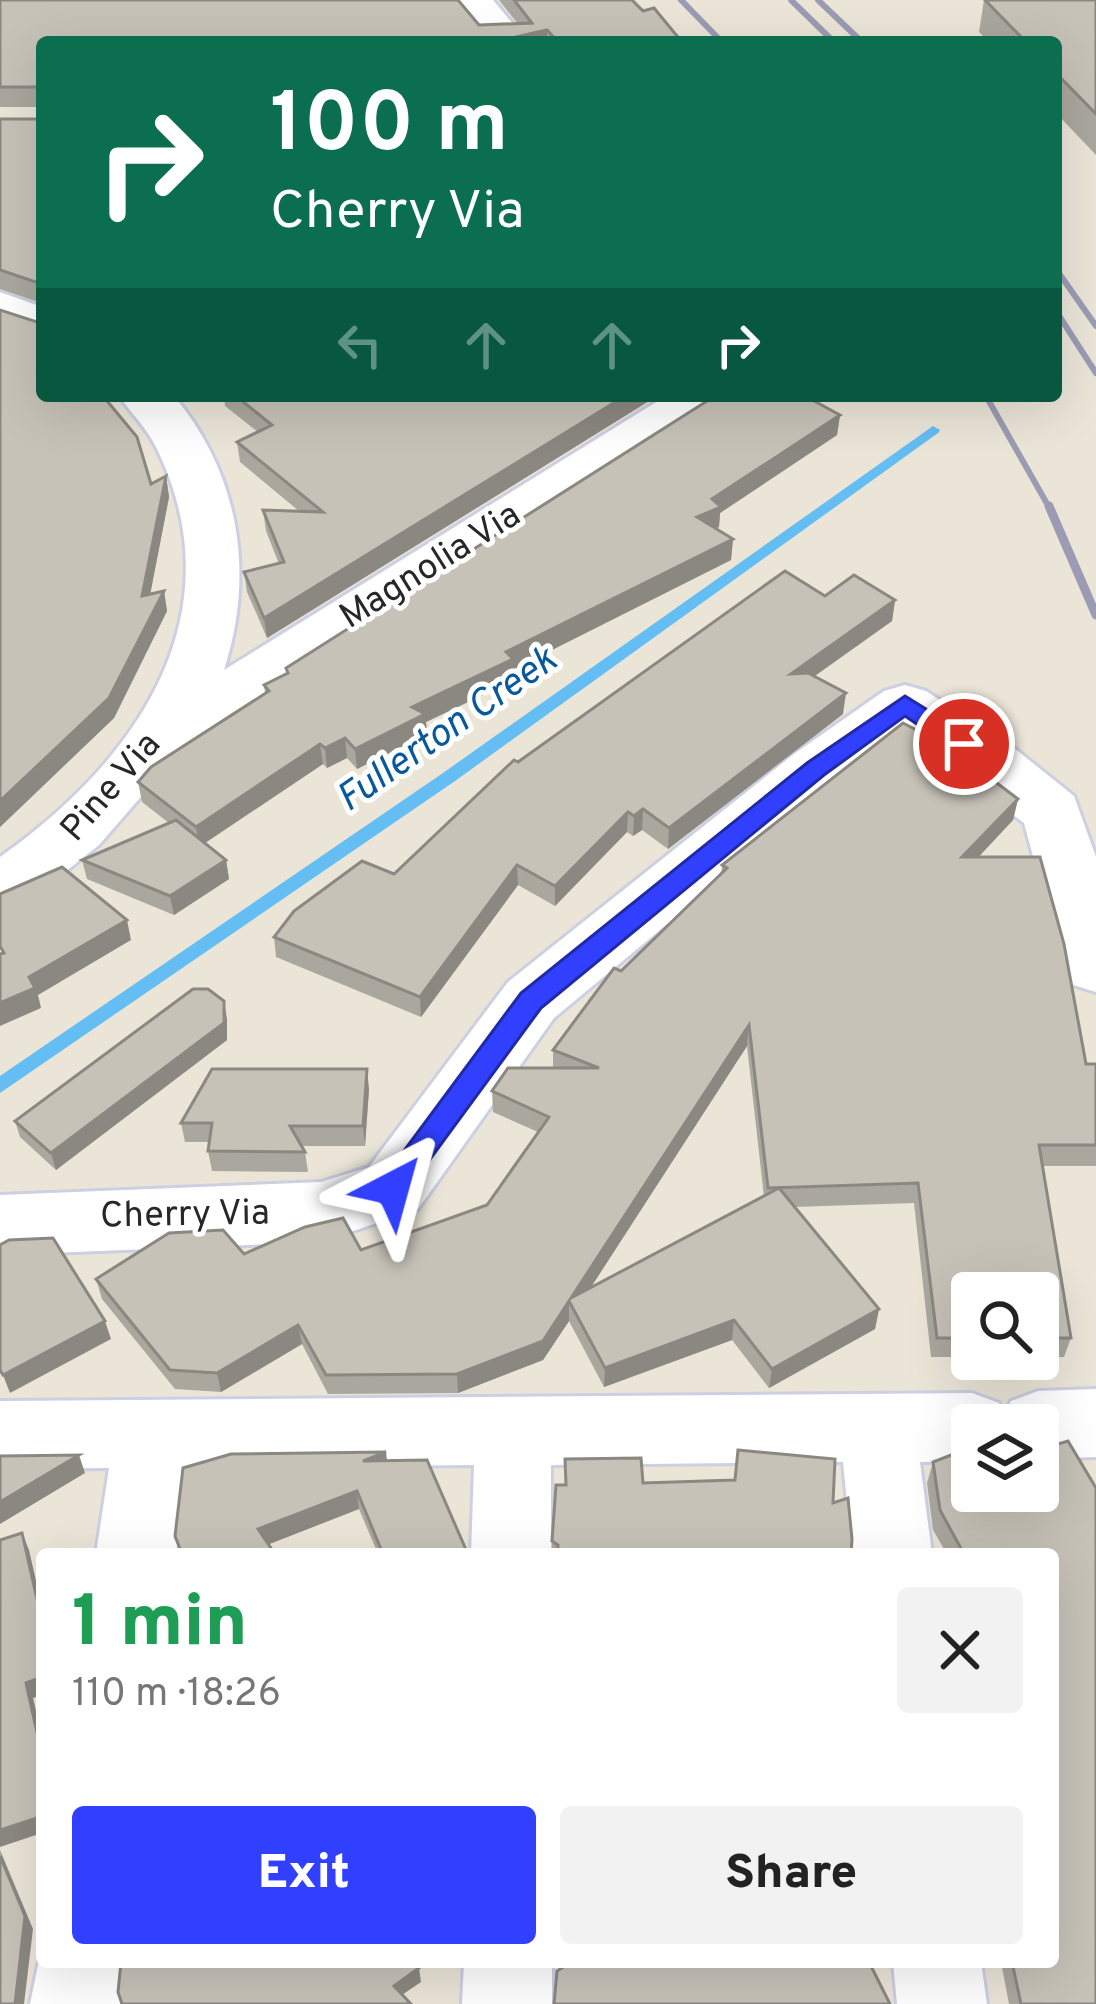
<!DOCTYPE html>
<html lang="en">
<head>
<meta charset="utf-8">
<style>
  body { margin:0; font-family:Overpass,sans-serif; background:#f2f2f2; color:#222; height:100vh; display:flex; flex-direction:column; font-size:45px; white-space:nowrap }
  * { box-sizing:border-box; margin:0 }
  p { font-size:39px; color:#767676 }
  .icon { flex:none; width:66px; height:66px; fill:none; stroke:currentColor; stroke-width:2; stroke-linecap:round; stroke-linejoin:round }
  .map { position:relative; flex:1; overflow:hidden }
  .sheet { position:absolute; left:36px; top:1548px; width:1023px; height:420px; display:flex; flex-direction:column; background:#fff; border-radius:12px; box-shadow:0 12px 48px #0002 }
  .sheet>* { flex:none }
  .hud { position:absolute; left:36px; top:36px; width:1026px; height:366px; border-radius:12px; box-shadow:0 12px 48px #0002; background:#0b6e4f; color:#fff; overflow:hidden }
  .controls { position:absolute; left:951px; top:1272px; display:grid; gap:24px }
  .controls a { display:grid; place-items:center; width:108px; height:108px; border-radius:12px; background:#fff; box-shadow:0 12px 48px #0002; font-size:60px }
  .pin { position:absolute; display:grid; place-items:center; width:102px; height:102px; color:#fff; margin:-51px; border:6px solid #fff; border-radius:50%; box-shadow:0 3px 12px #0007 }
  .me { position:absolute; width:132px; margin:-66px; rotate:39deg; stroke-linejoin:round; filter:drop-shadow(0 0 9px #0008) }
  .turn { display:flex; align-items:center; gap:42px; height:252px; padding:0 36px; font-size:54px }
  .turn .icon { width:156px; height:156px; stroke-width:2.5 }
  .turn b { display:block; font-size:84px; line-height:102px }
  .lanes { display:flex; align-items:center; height:114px; padding:0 36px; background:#0003; justify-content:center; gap:60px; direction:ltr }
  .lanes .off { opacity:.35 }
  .round { display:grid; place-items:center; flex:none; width:126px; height:126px; border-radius:12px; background:#f2f2f2 }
  .summary { display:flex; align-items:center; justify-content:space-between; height:204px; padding:0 36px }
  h1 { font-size:72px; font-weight:800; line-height:90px; color:#1e9e55 }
  .button { display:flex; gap:24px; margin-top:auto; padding:24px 36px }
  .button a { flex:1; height:138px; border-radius:12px; background:#3140ff; color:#fff; font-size:48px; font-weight:800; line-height:138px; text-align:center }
  .button a+a { background:#f2f2f2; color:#222 }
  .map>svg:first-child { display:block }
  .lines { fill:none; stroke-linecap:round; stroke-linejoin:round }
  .stream { fill:#64bdf3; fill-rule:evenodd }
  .minor-casing { stroke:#cdcfe2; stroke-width:6 }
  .minor { fill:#fff; fill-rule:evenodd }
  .rail-far1 { stroke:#9b9cb3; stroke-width:6 }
  .rail { stroke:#9b9cb3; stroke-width:9 }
  .wall { fill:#aaa79e; fill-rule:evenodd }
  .shaded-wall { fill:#8b8881 }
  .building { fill:#c6c2b8; stroke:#8b8881; stroke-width:3 }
  .route { fill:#3140ff; stroke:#202aa6; stroke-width:3 }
  .labels { text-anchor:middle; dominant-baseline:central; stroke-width:10; stroke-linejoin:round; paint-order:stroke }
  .street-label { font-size:36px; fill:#272727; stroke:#fff }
  .water-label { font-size:39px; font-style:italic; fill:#07589c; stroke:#fff }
</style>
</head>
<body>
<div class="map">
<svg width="1096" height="2004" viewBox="0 0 1096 2004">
  <rect width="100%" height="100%" fill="#ebe5d8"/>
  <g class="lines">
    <!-- stream -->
    <path class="stream" d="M933,426L940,430L938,433L455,781L0,1093V1076L443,773Z"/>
    <!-- minor casing -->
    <g class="minor-casing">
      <g id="minor">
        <path d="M449,0H493L528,42H483Z"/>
        <path d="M0,292L42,307V340L0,325Z"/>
        <path d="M119,396H174C240,475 255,574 224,670L666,396H728L720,407L179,753L99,845L22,906L0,913V857C136,761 238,616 157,449C147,428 132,414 119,396Z"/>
        <path d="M905,685L926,691L1014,748L1074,796L1096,857V992L1073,985L1063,967L1024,823L906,734L836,784L554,1018L418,1209L321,1242L0,1255V1195L321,1182L369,1167L508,982L794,754L884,691Z"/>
        <path d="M1096,1389V1457L1038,1459V1425H972V1461L920,1462L932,1554H852L843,1462L551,1465V1554H471L474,1465L186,1468L176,1554H96L109,1468L0,1469V1401L972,1393L999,1403L1005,1415L1011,1401L1038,1391Z"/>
        <path d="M42,1946V1962H124L120,2004H30Z"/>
        <path d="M464,1962H552V2004H462Z"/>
        <path d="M893,1962H981L987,2004H897Z"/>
      </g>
    </g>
    <!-- minor -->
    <use href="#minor" class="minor"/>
    <!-- rail-far1 -->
    <g class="rail-far1">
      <path d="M681,0L722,42"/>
      <path d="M791,0L834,42"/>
      <path d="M818,0L862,42"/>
      <path d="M1056,269L1096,326"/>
      <path d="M1056,311L1096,373"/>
      <path d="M986,396L1050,509"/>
    </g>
    <!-- rail -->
    <path class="rail" d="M1049,506L1096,615"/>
  </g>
  <!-- wall -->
  <g class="wall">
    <path d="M0,0L479,25L518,24L499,0H632L682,42H42V396L151,484L166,476L169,497L150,594L164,591L167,611L114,718L0,827V310L40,323L41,303L0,289V119H41V107H0Z"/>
    <path d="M984,0H1096V155L1056,113V42H989L979,32Z"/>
    <path d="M224,396H657L267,638L247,592L244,572L279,564L266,531L263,510L299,511L240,462L237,442L258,432L225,406Z"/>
    <path d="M840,415L837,435L720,513L719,527L716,529L733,539L731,560L514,669V680L426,722L427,734L357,769L347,758L327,768L323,764L205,843L226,860L229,879L174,915L87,879L82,860L169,823L142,802L138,782L265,693L264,685L287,673L286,668Z"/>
    <path d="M825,596L895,600L892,621L815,676L843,714L668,849L642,830L633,836L627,832L555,906L518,885L421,1017L276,957L274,937L394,874L518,762Z"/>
    <path d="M1018,799L1013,820L978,857L1086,1064H1096V1166H1042L1071,1338L1064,1357H1038V1293H972V1357H931L914,1203L794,1207L879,1309L875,1329L769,1388L732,1340L604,1387L569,1321L543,1360L458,1393L328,1394L302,1344L221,1392L175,1389L102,1299L96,1279L244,1254L361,1250L487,1205L538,1132L493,1112L492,1091L553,1068V1050L621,971L721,875L722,865ZM747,1046L764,1197L590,1288Z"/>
    <path d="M227,1019V1040L56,1170L20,1137L15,1121Z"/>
    <path d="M369,1089L365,1146H301L305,1152L308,1172L212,1171L208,1151L209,1142H185L181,1123Z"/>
    <path d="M1068,1441L1096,1488V2004H1009L1001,1962H1053V1554H947L933,1530L927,1483L933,1462L972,1447V1491H1038V1450Z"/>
    <path d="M565,1459L643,1483L833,1503L851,1554H552V1541L565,1485Z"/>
    <path d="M387,1461L467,1554H378L359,1509L268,1544L275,1554H181L175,1536Z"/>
  </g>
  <!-- shaded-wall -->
  <g class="shaded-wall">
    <path d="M547,30V42H494Z"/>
    <path d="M625,396H657L267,638L264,618Z"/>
    <path d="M840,415L837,435L720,513L719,527L695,537L697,517L712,499Z"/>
    <path d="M166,476L169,497L146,616L142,596Z"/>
    <path d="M733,539L731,560L514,669V680L426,722L427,734L357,769L355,749L412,707L506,652Z"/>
    <path d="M164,591L167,611L114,718L0,827V801Z"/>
    <path d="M895,600L892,621L789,694L791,674Z"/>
    <path d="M846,693L843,714L668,849L669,828Z"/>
    <path d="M345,738L347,758L327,768L325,748Z"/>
    <path d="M320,744L323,764L199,847L196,827Z"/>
    <path d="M1018,799L1013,820L958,879L962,857Z"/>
    <path d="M643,809L642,830L633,836L634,816Z"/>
    <path d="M628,812L627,832L555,906V886Z"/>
    <path d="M226,860L229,879L174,915L170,896Z"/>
    <path d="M517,865L518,885L421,1017L420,997Z"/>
    <path d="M127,920L131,940L38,995L41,1008L0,1026V1003L29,977Z"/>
    <path d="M224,1001L227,1019V1040L56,1170L51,1153Z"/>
    <path d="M749,1025L747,1046L575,1312L571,1298Z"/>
    <path d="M367,1069L369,1089L365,1146L363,1126Z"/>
    <path d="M569,1301V1321L543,1360L458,1393L457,1374Z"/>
    <path d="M879,1309L875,1329L769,1388L772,1369Z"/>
    <path d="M734,1320L732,1340L604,1387L605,1368Z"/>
    <path d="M105,1321L111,1339L10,1393L3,1375Z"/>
    <path d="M298,1325L302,1344L221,1392L217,1373Z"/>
    <path d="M386,1452L388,1470L363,1461Z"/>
    <path d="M79,1455L85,1473L0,1524V1502Z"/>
    <path d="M357,1491L359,1509L262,1547L258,1529Z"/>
    <path d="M22,1533L29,1550L42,1607V1621Z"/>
    <path d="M42,1677V1695L33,1698L42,1737V1755L26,1683Z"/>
    <path d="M42,1775V1833L0,1847V1830Z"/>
    <path d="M0,1850L33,1929L24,2004H15Z"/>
    <path d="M419,1968L421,1982L396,1999L394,1986Z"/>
  </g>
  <!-- building -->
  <g class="building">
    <path d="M0,0H458L479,25L532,23L514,0H632L643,11L654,8L682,42H558L547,30L494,42H42V396H103L137,437L151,484L166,476L142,596L164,591L109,698L0,801V310L40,323L42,284L0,270V119H41L42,87H0Z"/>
    <path d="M985,0H1096V114L1056,73V42H1026Z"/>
    <path d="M236,396H625L264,618L244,572L284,562L263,510L323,512L237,442L272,425Z"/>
    <path d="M715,396H805L840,415L712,499L721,507L697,517L733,539L506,652L513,659L412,707L425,714L355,749L345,738L325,748L320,744L196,827L138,782L151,767L269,691L264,685L288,673L286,668Z"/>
    <path d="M785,571L825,596L854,575L895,600L791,674L808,673L846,693L669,828L643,809L634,816L628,812L555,886L517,865L420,997L274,937L294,911L362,861L394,874L514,760L518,762Z"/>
    <path d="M903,723L949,747L1018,799L962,857H1040L1064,944L1086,1064H1096V1145H1039L1071,1338H1038V1293H972V1338H937L918,1183L768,1188L749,1025L571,1298L779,1188L879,1309L772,1369L734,1320L605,1368L569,1301L543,1341L457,1374L326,1375L298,1325L217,1373L170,1370L96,1279L169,1233L223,1230L244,1254L305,1227L343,1218L361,1250L487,1205L549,1117L492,1091L508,1068H599L553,1050L614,968L621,971L727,868L722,865Z"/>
    <path d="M176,820L226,860L170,896L82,860Z"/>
    <path d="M62,867L127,920L29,977L35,988L0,1003V954L4,953L0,946V894Z"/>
    <path d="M193,989H208L224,1001V1023L51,1153L15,1121Z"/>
    <path d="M212,1069H367L363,1126H290L305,1152L208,1151L212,1123H181Z"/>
    <path d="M53,1238L105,1321L3,1375L0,1370V1245L9,1240Z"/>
    <path d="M1068,1441L1096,1488V2004H1021L1012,1962H1053V1554H964L940,1510L933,1462L972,1447V1491H1038V1450Z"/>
    <path d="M738,1450L835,1459L833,1503L848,1498L852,1539L851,1554H558V1545L552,1541L556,1485H566L565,1459L641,1458L643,1483L735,1480Z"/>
    <path d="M386,1452L363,1461L427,1460L467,1552L383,1554L357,1491L258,1529L275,1554H182L175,1536L183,1468L231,1454Z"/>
    <path d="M79,1455L0,1502V1456Z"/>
    <path d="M22,1533L42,1621V1677L26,1683L42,1755V1775L37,1818L0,1830V1540Z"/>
    <path d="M0,1856L25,1916L15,2004H0Z"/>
    <path d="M121,1962H415L419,1968L394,1986L411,2004H122L118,1992Z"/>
    <path d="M571,1962H869L890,2004H554L557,1971Z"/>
  </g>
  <!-- route -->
  <path class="route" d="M905,696L973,738V750H955L905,716L824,775L541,1008L403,1196H383L378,1188L383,1179L521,993L807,763Z"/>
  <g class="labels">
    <!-- street labels -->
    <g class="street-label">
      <text transform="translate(431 567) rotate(-32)">Magnolia Via</text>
      <text transform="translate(112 788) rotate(-49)">Pine Via</text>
      <text transform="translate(185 1216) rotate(-1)">Cherry Via</text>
    </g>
    <!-- water labels -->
    <g class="water-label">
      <text transform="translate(448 731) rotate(-35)">Fullerton Creek</text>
    </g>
  </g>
</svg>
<div class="controls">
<a><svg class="icon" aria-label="search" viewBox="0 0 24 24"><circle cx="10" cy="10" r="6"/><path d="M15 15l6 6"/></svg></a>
<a><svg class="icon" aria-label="layers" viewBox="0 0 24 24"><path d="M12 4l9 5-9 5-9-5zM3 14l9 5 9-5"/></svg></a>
</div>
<div class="pin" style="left:964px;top:744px;background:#d93025"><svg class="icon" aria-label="arrive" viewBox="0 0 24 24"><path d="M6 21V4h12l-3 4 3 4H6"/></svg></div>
<svg class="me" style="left:393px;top:1188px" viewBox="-20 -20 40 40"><path d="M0-17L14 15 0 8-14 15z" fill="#3140ff" stroke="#fff" stroke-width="4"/></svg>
<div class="hud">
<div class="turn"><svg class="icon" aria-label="right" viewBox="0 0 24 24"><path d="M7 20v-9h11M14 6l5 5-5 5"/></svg><div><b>100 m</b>Cherry Via</div></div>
<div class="lanes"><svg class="icon off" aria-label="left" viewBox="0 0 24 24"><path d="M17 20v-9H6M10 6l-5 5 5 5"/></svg><svg class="icon off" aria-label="ahead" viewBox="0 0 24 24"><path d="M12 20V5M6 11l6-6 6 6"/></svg><svg class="icon off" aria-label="ahead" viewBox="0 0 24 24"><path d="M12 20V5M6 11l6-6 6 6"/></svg><svg class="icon" aria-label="right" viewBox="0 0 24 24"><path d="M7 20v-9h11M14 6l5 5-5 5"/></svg></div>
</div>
<section class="sheet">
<div class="summary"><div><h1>1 min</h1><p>110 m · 18:26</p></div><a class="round"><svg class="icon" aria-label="close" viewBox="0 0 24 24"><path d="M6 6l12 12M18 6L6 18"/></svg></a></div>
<div class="button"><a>Exit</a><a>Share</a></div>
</section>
</div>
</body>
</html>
